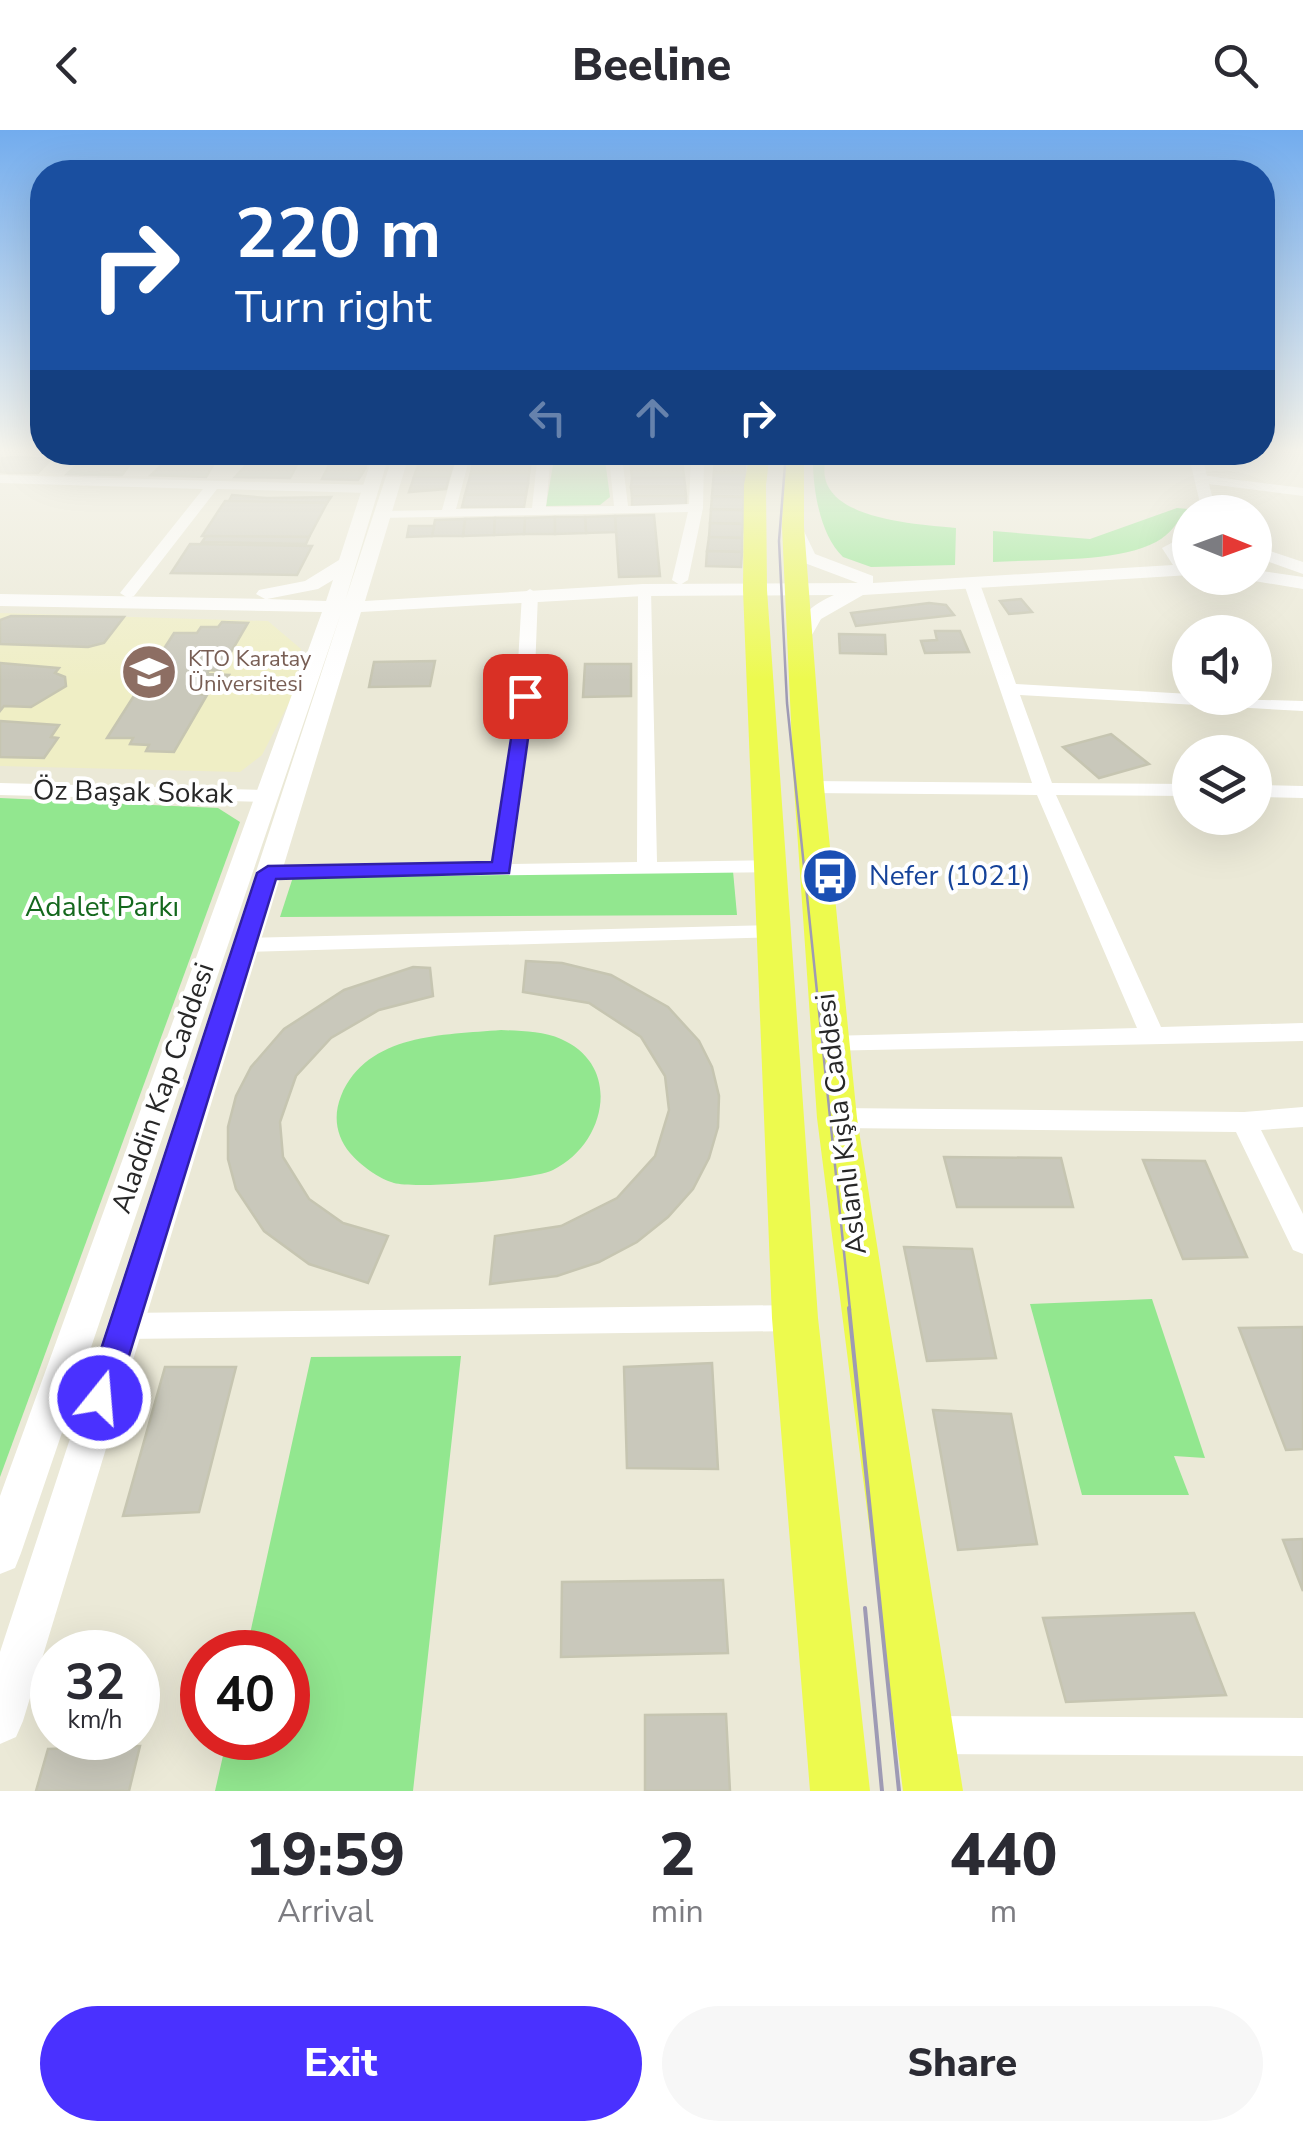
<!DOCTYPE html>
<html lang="en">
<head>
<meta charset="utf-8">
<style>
  body { margin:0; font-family:"Nunito Sans",sans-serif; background:#f7f7f7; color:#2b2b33; height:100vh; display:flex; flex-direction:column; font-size:38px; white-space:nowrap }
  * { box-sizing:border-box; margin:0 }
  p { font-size:32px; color:#7c7c81 }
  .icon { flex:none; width:55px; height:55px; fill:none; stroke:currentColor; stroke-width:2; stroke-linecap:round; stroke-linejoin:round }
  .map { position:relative; height:1661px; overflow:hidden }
  .panel { display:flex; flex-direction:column; background:#fff; flex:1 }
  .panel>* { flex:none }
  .banner { position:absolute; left:30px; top:30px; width:1245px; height:305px; border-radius:40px; box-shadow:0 10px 40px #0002; background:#1a4fa0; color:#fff; overflow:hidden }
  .needle { width:65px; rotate:91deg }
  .controls { position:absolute; left:1172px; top:365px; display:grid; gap:20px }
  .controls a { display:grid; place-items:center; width:100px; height:100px; border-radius:50%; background:#fff; box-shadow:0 10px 40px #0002; font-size:50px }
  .speed { position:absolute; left:30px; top:1500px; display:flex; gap:20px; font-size:50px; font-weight:700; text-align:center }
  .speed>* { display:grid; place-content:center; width:130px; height:130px; border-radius:50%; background:#fff; box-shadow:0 10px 40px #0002; line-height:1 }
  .speed small { font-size:25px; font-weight:400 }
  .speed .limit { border:15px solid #d22; background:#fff; color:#111 }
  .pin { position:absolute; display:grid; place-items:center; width:85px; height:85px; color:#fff; margin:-42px; border-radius:20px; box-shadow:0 5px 15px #0006 }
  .me { position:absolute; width:110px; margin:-55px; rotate:17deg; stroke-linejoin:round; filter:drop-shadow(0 0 8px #0008) }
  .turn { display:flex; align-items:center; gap:35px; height:210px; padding:0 40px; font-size:45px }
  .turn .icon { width:130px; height:130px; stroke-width:2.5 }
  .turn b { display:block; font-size:70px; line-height:85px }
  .lanes { display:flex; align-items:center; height:95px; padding:0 40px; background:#0003; justify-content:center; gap:50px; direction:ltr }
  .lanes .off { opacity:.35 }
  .eta { display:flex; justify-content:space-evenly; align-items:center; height:170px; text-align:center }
  .eta b { font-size:60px; font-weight:800; line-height:70px }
  .button { display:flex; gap:20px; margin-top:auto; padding:20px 40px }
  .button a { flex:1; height:115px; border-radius:60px; background:#4a31ff; color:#fff; font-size:40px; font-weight:800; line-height:115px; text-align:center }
  .button a+a { background:#f7f7f7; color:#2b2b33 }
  header { display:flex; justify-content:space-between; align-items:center; height:130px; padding:0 40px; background:#fff; font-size:45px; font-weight:800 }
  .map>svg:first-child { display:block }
  .education { fill:#efeec5 }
  .green { fill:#92e78f }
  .building { fill:#c9c8bb; stroke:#c6c5b1; stroke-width:2.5 }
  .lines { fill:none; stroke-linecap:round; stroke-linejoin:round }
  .minor { fill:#fff; fill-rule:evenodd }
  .tertiary { fill:#fff; fill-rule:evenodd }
  .primary { fill:#edfa4e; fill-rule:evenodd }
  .tram-far1 { stroke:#9e9ab4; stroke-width:2.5 }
  .tram { stroke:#9e9ab4; stroke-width:4 }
  .route { fill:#4a31ff; stroke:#3020a6; stroke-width:2.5 }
  .labels { text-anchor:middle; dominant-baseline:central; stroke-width:8; stroke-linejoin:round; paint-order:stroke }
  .far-education-label { font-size:22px; fill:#785e54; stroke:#fff; text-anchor:start }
  .street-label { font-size:28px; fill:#272727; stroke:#fff }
  .transit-label { font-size:28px; fill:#164399; stroke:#fff; text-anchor:start }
  .park-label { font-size:28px; fill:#14681d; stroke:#fff }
</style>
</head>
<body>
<header><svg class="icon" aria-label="back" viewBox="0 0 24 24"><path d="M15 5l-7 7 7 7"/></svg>Beeline<svg class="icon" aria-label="search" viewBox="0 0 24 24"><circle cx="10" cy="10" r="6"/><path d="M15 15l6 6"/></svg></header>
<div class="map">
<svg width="1303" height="1661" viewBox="0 0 1303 1661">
  <rect width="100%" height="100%" fill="#ebe9d7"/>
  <!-- education -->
  <path class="education" d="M0,483L268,491L301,519L293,565L262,625L240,642L0,636Z"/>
  <!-- green -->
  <g class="green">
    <path d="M555,323H582L605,330L610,367L600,375L546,376Z"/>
    <path d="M813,323H828C803,389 915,394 956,398L955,435L871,437L843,427C819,404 812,355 813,323Z"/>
    <path d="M1177,378L1188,379C1178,391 1170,405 1156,412C1118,433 1037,429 993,432V401L1090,409Z"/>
    <path d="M0,668L218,678L240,692L0,1347Z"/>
    <path d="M733,741L737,785L280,787L294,744Z"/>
    <path d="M501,900C520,901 543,901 561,909C623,936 606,1014 553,1040C534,1050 415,1059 394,1053C379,1049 359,1034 350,1023C336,1006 333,986 341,966C367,903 444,905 501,900Z"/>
    <path d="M1152,1169L1205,1328L1174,1326L1189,1365H1082L1030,1174Z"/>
    <path d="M461,1226L413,1661H215L227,1608H288V1522H246L311,1227Z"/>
  </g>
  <!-- building -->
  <g class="building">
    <path d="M476,322H533L531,332H473Z"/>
    <path d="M421,323H456L453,335H418Z"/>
    <path d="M2,328L21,327L51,329L38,343H11L0,342Z"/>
    <path d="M368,328L365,339H359H365L358,350L322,349L332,329Z"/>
    <path d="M84,329H102L133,330L122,345L67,344Z"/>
    <path d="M631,330H682L683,338L631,339Z"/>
    <path d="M715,330L745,331V343L714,342Z"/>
    <path d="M166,331H184L215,332L206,347L151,345Z"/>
    <path d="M249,332H267L298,333L290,348L235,347Z"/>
    <path d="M473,332H531L529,343H471Z"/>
    <path d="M418,335H453L449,347H414Z"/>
    <path d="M683,338L684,347L632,348L631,339Z"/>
    <path d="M714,342L745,343L744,355L713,354Z"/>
    <path d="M471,343H529L528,354H468Z"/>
    <path d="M414,347H449L446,359L409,362Z"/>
    <path d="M684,347L685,356L631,357L632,348Z"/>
    <path d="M468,354H528L526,365H465Z"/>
    <path d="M713,354L744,355V367L712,366Z"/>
    <path d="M685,356L686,366H632L631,357Z"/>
    <path d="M232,365L267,368L331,367L327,373L229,371Z"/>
    <path d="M465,365H526L524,377H462Z"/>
    <path d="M632,366H686V375L632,376Z"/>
    <path d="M712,366L744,367L743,380L711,379Z"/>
    <path d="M225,371H229L327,373L309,407L202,406Z"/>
    <path d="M711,379L743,380V394L710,393Z"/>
    <path d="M654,385L660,446L619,447L615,386Z"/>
    <path d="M615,386L616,402L586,403L585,387Z"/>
    <path d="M555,387V404H524L525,388Z"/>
    <path d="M555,387H585L586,403L555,404Z"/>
    <path d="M495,388L494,405L463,406L465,389Z"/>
    <path d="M495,388H525L524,404L494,405Z"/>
    <path d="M465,389L463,406H432L435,390Z"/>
    <path d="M710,393L743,394L742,408L709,407Z"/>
    <path d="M409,396H434L432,406L407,407Z"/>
    <path d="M206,406L309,407L306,414L202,412Z"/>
    <path d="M709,407L742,408V422L707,421Z"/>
    <path d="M190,414L312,416L297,445L171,443Z"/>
    <path d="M707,421L742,422L741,437L706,436Z"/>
    <path d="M1021,469L1032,482L1009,484L1000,471Z"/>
    <path d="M929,473L946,475L954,485L856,496L851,483Z"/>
    <path d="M11,486L124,487L104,513L88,517L0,514V490Z"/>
    <path d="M222,492L248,493L220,541L209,540L207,544L229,545L220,560H197L195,564L207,565L174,622L146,621L149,615L130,614L133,608H107L174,503H197L201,497H218Z"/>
    <path d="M935,501H960L969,522L925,523L921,511L937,510Z"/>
    <path d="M839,504L885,505L886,524L840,523Z"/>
    <path d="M435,531L430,556L369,557L374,532Z"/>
    <path d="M0,533L59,538L55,543L65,547L66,556L31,577L4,576L0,581Z"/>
    <path d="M585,534H631V566L583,567Z"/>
    <path d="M0,591L59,595L51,607L58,608L44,628L0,627Z"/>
    <path d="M1111,604L1149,634L1099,648L1063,617Z"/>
    <path d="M526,831L562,833L611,845L668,877L699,911L712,937L719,966L718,997L709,1028L693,1059L668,1087L637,1112L599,1132L557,1146L490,1154L495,1106L561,1096L617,1068L655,1026L669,980L665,946L641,907L589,873L523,862Z"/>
    <path d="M413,837L430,838L433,866L379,880L331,908L296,946L280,992L283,1027L309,1069L343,1093L388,1106L368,1153L309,1134L264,1101L236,1059L228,1029V997L236,966L251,937L284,899L344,860Z"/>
    <path d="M944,1027L1061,1028L1073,1077H957Z"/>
    <path d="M1143,1030L1205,1031L1247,1127L1183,1129Z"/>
    <path d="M904,1117L972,1119L996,1228L927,1231Z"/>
    <path d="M1303,1197V1319L1286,1320L1239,1198Z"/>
    <path d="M712,1233L718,1339L627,1338L624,1237Z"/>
    <path d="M165,1237H236L199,1382L123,1386Z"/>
    <path d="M933,1280L1011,1284L1037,1414L958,1420Z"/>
    <path d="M1303,1409V1461L1283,1410Z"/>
    <path d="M723,1450L728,1523L561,1527L562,1452Z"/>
    <path d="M1194,1483L1226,1565L1066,1572L1043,1488Z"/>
    <path d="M726,1584L730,1661H645V1585Z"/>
    <path d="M140,1616L129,1661H36L48,1619Z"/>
  </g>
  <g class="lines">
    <!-- minor -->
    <g class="minor">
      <path d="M458,322H471L456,379L532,378L538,322H551L546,377L614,376L609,327L598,322L766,323L760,327H704L703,378L688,450L680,455L672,450L688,382L379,388L377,385L384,381L442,380ZM622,327H691L689,374L628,376Z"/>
      <path d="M1188,322H1201L1207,346L1303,358V366L1209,354L1216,382H1202Z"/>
      <path d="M0,345L371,355L378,359L371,363L217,359L134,466L128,468L120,463L203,359L0,353Z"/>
      <path d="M966,448L979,451L1016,554L1190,564V568L1303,571V581L1020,565L1052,653L1190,654V666L1056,665L1161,897L1303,893V911L820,921L817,915L820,909L829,906L1137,898L1037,665L809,663L799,657L809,651L1032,653L963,451Z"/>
      <path d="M638,457L651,460L657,732L772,730L779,732L782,737L779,742L261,748L258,743L261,738L268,736L491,734L516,567L522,464L530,459L538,464L534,567L512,734L637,732Z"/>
      <path d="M0,653L266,660L276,666L266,672L0,665Z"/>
      <path d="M1255,655L1303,656V668L1255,667Z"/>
      <path d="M774,795L782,797L785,802L782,807L244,822L233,815L244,808Z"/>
      <path d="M1303,977V997L1261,1000L1303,1084V1124L1293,1120L1236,1002L837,998L828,995L824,988L828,981L837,978L1244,982Z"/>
      <path d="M795,1175L805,1179L810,1188L805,1197L795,1201L123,1209L113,1205L108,1196L113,1187L123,1183Z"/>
      <path d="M927,1586L1303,1588V1626L927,1624L914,1618L908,1605L914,1592Z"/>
    </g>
    <!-- tertiary -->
    <g class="tertiary">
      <path d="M374,322H390L345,471L394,322H410L365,471L643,454L858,453L802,432L784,397L793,392L802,397L815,424L873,446V453L1173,435L1162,418L1190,403V415L1181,420L1190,429V445L863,465L821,489L808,512L801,514L791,508C799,486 813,474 834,465L643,466L361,482L23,1591L16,1607L0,1614V1522L341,483L21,1423L15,1438L0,1444V1366L322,482L0,476V464L265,469L256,464L259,460L305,451L339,430ZM333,450L326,471L267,469L318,459Z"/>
      <path d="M1255,416L1303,432V444L1255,427Z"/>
      <path d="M1255,440L1303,447V459L1248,450L1255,448Z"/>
    </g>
    <!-- primary -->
    <g class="primary">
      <path d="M750,322H770L766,355L767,460L818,1188L870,1661H810L772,1188L743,460L744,355Z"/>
      <path d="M784,322H804V397L824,657L857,988L963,1661H903L817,988L794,657L782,397Z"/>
    </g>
    <!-- tram-far1 -->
    <path class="tram-far1" d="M786,322L779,411L787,573L850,1180"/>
    <!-- tram -->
    <g class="tram">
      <path d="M849,1178L899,1661"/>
      <path d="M865,1478L882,1661"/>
    </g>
  </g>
  <!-- sky -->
  <linearGradient id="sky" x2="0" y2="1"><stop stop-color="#72acee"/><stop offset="0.58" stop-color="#f6f5ed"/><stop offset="1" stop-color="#f6f5ed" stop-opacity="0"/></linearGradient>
  <rect width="1303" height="551" fill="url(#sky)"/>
  <!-- route -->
  <path class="route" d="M518,563L534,566L509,743L276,749L116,1268L111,1278L100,1282L90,1278L85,1268L257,743L268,736L492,732Z"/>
  <!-- icons -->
  <defs>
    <g id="university-disc" transform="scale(2.875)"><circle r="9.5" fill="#8d6e63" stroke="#fff"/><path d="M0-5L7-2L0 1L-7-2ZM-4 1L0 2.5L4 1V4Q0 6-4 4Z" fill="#fff"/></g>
    <g id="bus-disc" transform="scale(2.875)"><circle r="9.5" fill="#1a4fb4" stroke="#fff"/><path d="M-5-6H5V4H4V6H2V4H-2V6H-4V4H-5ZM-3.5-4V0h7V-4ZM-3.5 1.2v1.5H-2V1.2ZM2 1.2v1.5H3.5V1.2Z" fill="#fff"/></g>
  </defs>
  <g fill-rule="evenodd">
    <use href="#university-disc" x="149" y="542"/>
    <use href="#bus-disc" x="830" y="746"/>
  </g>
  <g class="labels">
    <!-- far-education labels -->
    <g class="far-education-label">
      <text x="188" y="529">KTO Karatay<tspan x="188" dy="25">Üniversitesi</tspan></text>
    </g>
    <!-- street labels -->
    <g class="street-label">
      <text transform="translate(133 662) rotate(1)">Öz Başak Sokak</text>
      <text transform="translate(163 958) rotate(-71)">Aladdin Kap Caddesi</text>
      <text transform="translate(841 994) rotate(-97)">Aslanlı Kışla Caddesi</text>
    </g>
    <!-- transit labels -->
    <g class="transit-label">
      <text x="869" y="746">Nefer (1021)</text>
    </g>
    <!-- park labels -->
    <g class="park-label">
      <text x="102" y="777">Adalet Parkı</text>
    </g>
  </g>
</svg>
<div class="controls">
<a><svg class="needle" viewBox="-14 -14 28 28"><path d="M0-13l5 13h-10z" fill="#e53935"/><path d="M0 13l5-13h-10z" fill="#7c7c81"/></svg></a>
<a><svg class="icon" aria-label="sound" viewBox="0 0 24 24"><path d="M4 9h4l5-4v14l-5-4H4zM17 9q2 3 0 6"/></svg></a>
<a><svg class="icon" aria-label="layers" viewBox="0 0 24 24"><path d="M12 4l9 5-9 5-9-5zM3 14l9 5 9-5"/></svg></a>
</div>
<div class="speed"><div>32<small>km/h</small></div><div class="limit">40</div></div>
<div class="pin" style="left:525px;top:566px;background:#d93025"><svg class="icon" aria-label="arrive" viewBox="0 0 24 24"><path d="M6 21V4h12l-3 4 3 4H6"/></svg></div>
<svg class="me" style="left:100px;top:1268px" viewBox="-20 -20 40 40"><circle r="17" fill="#4a31ff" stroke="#fff" stroke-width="3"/><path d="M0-11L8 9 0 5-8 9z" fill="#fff"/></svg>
<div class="banner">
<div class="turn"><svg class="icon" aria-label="right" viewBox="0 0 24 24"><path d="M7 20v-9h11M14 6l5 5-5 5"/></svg><div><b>220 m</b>Turn right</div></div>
<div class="lanes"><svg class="icon off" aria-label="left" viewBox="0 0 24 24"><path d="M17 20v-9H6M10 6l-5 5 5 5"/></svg><svg class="icon off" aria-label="ahead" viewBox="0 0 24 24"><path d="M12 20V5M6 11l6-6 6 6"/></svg><svg class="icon" aria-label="right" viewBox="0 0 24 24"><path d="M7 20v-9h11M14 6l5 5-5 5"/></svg></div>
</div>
</div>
<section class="panel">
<div class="eta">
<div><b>19:59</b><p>Arrival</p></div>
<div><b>2</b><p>min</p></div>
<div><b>440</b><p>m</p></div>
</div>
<div class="button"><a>Exit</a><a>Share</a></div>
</section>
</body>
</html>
